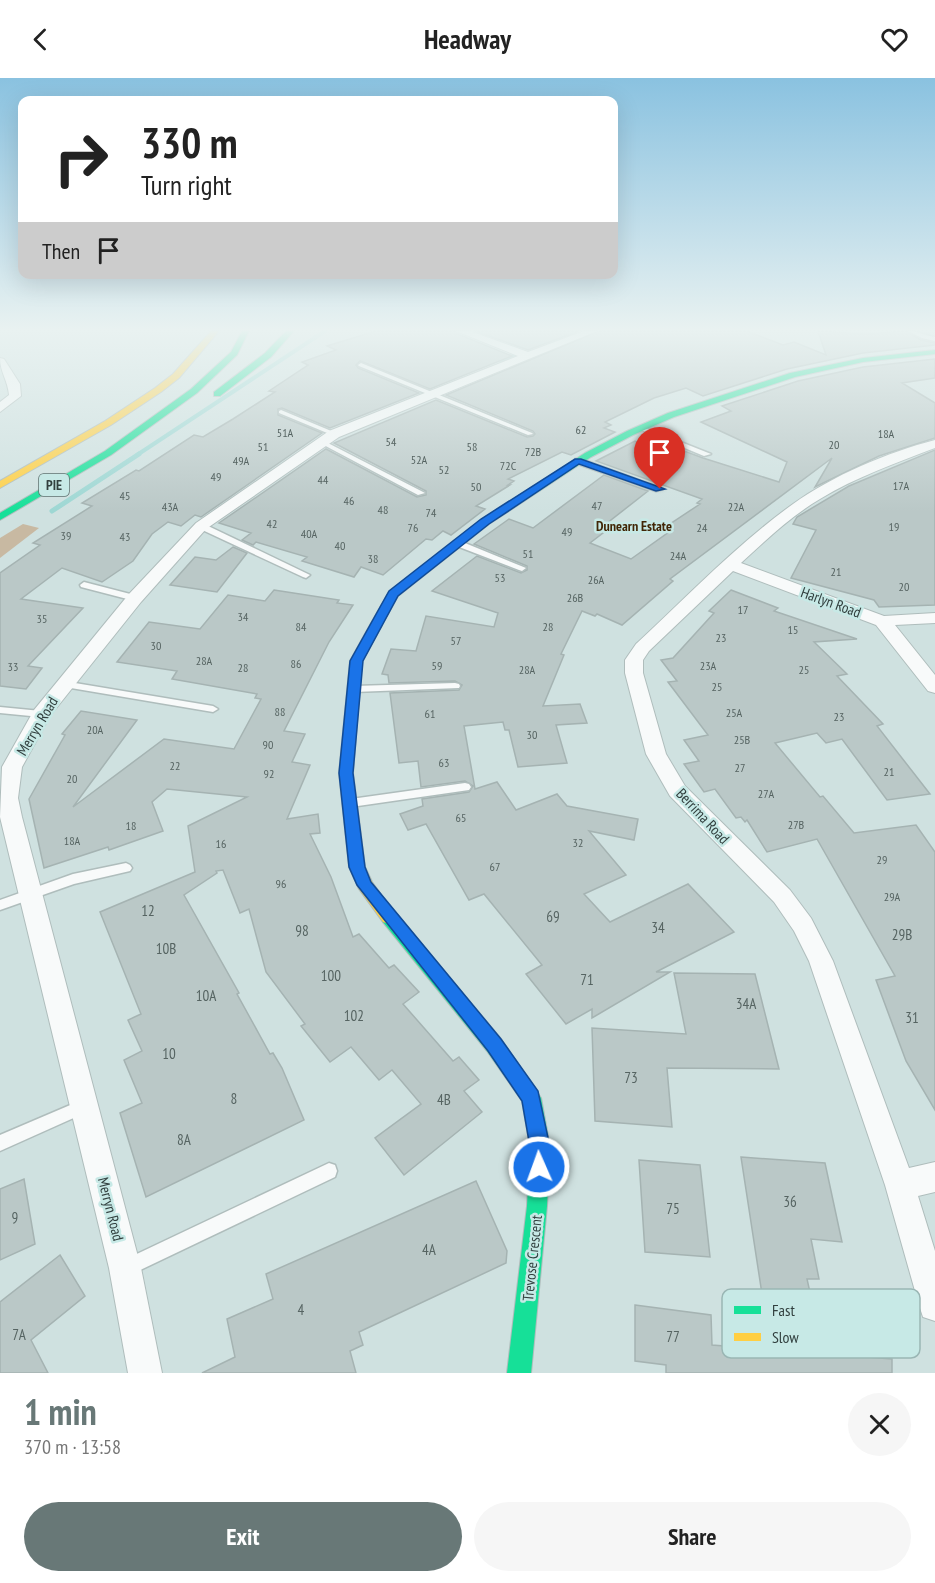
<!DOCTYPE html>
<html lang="en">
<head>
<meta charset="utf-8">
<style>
  body { margin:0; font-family:"PT Sans Narrow",sans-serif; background:#f6f6f6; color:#222; height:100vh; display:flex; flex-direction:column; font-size:22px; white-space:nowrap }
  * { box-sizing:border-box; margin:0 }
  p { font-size:20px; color:#767676 }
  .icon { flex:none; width:33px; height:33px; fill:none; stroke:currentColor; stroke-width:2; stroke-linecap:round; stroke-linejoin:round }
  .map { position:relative; height:1295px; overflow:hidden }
  .panel { display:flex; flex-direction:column; background:#fff; flex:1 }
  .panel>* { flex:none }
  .guide { position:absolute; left:18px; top:18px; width:600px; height:183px; border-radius:12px; box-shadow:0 6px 24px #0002; background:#fff; color:#222; overflow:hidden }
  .pin { position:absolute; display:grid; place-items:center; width:51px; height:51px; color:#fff; margin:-62px -26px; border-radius:50% 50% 50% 0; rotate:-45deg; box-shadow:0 0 6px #0007 }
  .pin .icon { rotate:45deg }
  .me { position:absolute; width:66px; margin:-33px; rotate:358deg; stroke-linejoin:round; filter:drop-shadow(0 0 4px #0008) }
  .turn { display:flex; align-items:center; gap:21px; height:126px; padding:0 24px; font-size:27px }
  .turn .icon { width:78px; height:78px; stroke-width:2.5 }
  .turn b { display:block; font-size:42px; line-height:51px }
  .then { display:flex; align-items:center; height:57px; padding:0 24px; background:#0003; gap:12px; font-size:22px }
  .round { display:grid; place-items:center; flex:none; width:63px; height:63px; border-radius:32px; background:#f6f6f6 }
  .summary { display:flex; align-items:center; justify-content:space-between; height:102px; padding:0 24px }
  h1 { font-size:36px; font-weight:600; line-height:45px; color:#687877 }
  .cta { display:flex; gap:12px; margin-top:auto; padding:12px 24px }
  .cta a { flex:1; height:69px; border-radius:36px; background:#687877; color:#fff; font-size:24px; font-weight:600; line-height:69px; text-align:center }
  .cta a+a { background:#f6f6f6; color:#222 }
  header { display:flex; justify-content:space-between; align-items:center; height:78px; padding:0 24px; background:#fff; font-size:27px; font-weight:600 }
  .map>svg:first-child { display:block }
  .forest { fill:#c8b9a2 }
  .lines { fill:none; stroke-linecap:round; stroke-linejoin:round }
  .stream-far1 { stroke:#9dd7d3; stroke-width:4 }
  .stream { stroke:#9dd7d3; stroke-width:5 }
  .building { fill:#bac8c7; stroke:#a5b3b2; stroke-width:1.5 }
  .lane-casing { stroke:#afbdbc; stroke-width:3 }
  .street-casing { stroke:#afbdbc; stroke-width:2 }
  .fast-casing { stroke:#afbdbc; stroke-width:2 }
  .slow-casing { stroke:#afbdbc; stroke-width:2 }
  .lane { fill:#f8fafa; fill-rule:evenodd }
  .street { fill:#f8fafa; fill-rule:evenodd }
  .fast { fill:#16e098; fill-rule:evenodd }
  .slow { fill:#ffcf43; fill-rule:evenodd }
  .route { fill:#1a73e8; stroke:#114b97; stroke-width:1.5 }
  .labels { text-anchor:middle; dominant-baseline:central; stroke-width:5; stroke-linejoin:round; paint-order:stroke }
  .number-label { font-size:12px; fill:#566462 }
  .shield { fill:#c7e9e6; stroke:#5e7270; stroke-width:1.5 }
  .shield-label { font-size:14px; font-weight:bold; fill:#313f3e }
  .far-neighbourhood-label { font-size:14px; font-weight:bold; fill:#412606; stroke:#c7e9e6 }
  .street-label { font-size:15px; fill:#313f3e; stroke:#c7e9e6 }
  .near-number-label { font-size:15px; fill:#566462 }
  .key { fill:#c7e9e6; stroke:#9ab6b4; stroke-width:1.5 }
  .key-label { font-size:16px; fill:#313f3e }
</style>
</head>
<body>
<header><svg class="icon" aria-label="back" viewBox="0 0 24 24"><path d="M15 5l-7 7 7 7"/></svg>Headway<svg class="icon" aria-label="heart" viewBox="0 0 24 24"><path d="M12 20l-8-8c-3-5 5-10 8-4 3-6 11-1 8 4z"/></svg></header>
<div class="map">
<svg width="935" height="1295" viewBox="0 0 935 1295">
  <rect width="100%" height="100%" fill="#cfe1e0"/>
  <!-- forest -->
  <path class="forest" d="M23,446L39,450L0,480V460Z"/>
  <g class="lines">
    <!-- stream-far1 -->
    <g class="stream-far1">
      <path d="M501,282L515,277"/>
      <path d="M137,377L325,253"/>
    </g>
    <!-- stream -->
    <path class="stream" d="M52,433L139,376"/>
  </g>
  <!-- building -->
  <g class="building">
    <path d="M376,253H454L455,255L512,278L430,311L360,283L356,287L358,290L419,315L330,350L282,330L278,331V337L322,355L201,439L195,437L181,448L168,444L152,456L133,483L102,504L62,490L21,521L83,530L28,588L42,590L26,611L0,608V495L40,467L33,465L92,428L82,425L136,392L139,393L194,357L203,359L233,341L275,314L269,313L308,287L302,284L336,272L327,268Z"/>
    <path d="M475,253H579L528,272Z"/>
    <path d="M599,253H746L783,267L794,264L826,277L818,253L866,256L906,253L921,262L935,265V267L863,275L787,291L703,318L686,310L654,320L605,344L611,347L604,350L615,354L571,377L562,374L508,401L514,403L508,407H510L476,428L485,431L451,457L443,453L432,462L426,461L383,497L361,489L354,499L302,483L307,479L256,464L253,467L242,462L251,455L219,445L326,371L417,419L426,417V413L334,365L436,322L527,359L533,358L535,356L533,353L446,317Z"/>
    <path d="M935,281V300L902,305L935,325V360L879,378L815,409L832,380L670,501L673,503L622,547L597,536L595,538L582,533L561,576L564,577L543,628L580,626L587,645L556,647L567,685L518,689L509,652H505L503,644L464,648L475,711L497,704L516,732L557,716L567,728L638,741L634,762L589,753L626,797L584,816L610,844L688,806L734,854L656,894H670L592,940V931L566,946L526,896L542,887L484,816L469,822L426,746L408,752L400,736L423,728L422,721L469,714L473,708L465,703L421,709L418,683L399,685L390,615L459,612L462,607L455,603L389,605L388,597L382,596L391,571L416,573L426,538L494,549L498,535L432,513L477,478L521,495L527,492V488L474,466L509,441L533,450L604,397L648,413L597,453L603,455L590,465L631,481L673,451L667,448L700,426L697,425L702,421L596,383L635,363L651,369L660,364L703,380L779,404L787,384L701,344L731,333L722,328L798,303L863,289Z"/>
    <path d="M935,372V527L879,529L874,522L791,500L816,452L793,446L797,439L849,408Z"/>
    <path d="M233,469L247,475L217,514L170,507L195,479L216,482Z"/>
    <path d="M274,512L339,522L337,525L353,527L329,564L284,653L305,656L292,684L310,687L287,741L318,736L320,755L310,756L331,799L353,859L359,856L389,890L394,887L419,914L403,926L453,983L459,979L479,1002L464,1013L482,1034L404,1097L375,1060L421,1026L392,992L379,1002L351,969L330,984L301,948L305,946L266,894L249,831L240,835L223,792L216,793L217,795L184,817L239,915L237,916L270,976L273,975L282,990L304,1042L146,1119L120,1035L142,1025L124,982L142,973L128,942L141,936L100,834L195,794L188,748L247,719L167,711L152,724L163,753L109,772L108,769L44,790L29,721L65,657L62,656L81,633L137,642L73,729L164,661L234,671L261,621L255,620L257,616L172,601L177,593L117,584L149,544L200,551L228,517L265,523Z"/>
    <path d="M731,512L778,530L774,533L857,561L814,564L847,596L837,598L883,646L877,648L930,716L887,722L842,661L826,665L817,655L775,665L820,719L823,718L854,755L916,747L935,774V1032L906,983L876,902L895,898L817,761L767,774L747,742L745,744L741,739L736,740L715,711L704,714L684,686L699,683L684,662L708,657L668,604L677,603L661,582L673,580L714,535L709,533Z"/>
    <path d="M674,895L755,896L779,991L667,990L672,1049L595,1043L592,950L686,956Z"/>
    <path d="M741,1079L825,1085L842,1164L811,1161L819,1201H807L811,1219L762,1216Z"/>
    <path d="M639,1082L700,1087L710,1179L645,1174Z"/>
    <path d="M24,1101L35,1166L0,1182V1111Z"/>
    <path d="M476,1103L507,1173L506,1185L359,1254L363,1267L350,1273L356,1295H202L235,1279L227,1241L273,1221L266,1196Z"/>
    <path d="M60,1177L85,1218L31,1262L48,1295H0V1224Z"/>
    <path d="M635,1227L711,1237L712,1267L892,1281V1295H666V1287L635,1283Z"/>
  </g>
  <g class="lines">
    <!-- lane casing -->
    <g class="lane-casing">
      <g id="lane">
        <path d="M908,253C917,252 926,258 935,259V263L922,260Z"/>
        <path d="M361,285L532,355L533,356L528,357L359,288L358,287Z"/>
        <path d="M281,332L336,355L337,356L332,357L279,335V333Z"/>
        <path d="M639,349H643L711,376L704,378L639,351Z"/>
        <path d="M320,363H324L425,415L418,417L320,365Z"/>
        <path d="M575,381H581L663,411L656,413L575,385Z"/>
        <path d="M198,446H204L310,497L306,500L303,499L198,450Z"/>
        <path d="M454,463H460L526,490L522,493L519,492L454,467Z"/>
        <path d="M84,504L138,518L139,520L135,523L81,509L80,507Z"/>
        <path d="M63,603L213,628L218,631L213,634L59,608L58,606L59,604Z"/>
        <path d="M455,605L459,606L460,608L459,610L354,614L349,611L354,608Z"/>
        <path d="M0,629L41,633L46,636L41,639L0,635Z"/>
        <path d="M465,705L469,706L471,709L469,712L351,729L347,728L345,725L347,722L351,721Z"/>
        <path d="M126,785L130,787L132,790L130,793L74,806L0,832V822L73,796Z"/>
        <path d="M82,1022L87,1024L90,1029L87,1034L0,1073V1057Z"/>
        <path d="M329,1085L335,1087L337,1093L335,1099L134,1195L128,1198L122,1195L119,1189L122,1183Z"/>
      </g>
    </g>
    <!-- street casing -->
    <g class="street-casing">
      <g id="street">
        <path d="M456,253H470L528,274L584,253H597L339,359L206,451L141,524L50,638L22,689L18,720L22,739L141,1190L162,1295H128L109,1190L0,739L2,689L34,632L129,516L196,445L329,353L518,278Z"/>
        <path d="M0,280L4,281L20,306L21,318L0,334V324L9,317C8,303 0,294 0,280Z"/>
        <path d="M935,362V370C896,385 856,399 820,421C791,438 766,462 741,485L884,538L935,535V545L895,547L935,597V615L928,613L876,547L733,493L649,573L643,582V595L666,676L685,708L790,812L811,840L833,883L909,1090L935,1084V1114L918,1118L935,1173V1243L923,1239L919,1227L885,1107L809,883L794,853L774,824L670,718L646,676L625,595V582L636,566C687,519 736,467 793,426C832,398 888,374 935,362Z"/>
      </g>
    </g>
    <!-- fast casing -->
    <g class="fast-casing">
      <g id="fast">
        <path d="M242,253H249L237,277L197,315L111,377L0,442V435L105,373L191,311L231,274Z"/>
        <path d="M286,253H294L271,279L220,318H214V314L265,275Z"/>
        <path d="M935,272V276L863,284L795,299L674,339L633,357L591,379L489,446L398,518L380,550H372L370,547L389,514L481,442L585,375L627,353L668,335L790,295L863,280Z"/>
        <path d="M389,832L395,834L501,961L541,1020L550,1069L547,1128L531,1295H507L527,1128L530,1069L522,1023L487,973L383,844L381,839L383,834Z"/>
      </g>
    </g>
    <!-- slow casing -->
    <g class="slow-casing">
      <g id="slow">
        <path d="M211,253H219L179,300L161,314L111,347L0,410V403L105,343L155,310L173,296Z"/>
        <path d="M376,543L382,547L362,583L353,695L365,789L372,804L397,839L395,844L389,846L383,844L359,811L349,789L339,695L350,583L370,547Z"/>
      </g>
    </g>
    <!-- lane -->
    <use href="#lane" class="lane"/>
    <!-- street -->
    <use href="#street" class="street"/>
    <!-- fast -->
    <use href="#fast" class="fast"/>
    <!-- slow -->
    <use href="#slow" class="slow"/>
  </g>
  <!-- sky -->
  <linearGradient id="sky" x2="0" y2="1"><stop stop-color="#8ac2e0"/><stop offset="0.58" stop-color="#e9f2f1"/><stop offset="1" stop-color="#e9f2f1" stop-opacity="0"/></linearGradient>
  <rect width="935" height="434" fill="url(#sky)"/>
  <!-- route -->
  <path class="route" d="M575,381H581L665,411L656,413L579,386L489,446L398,518L363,583L353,695L365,789L371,804L501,961L538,1013L550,1069L549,1089L546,1096L539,1099L532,1096L529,1089L530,1069L522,1023L488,973L357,807L349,789L339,695L350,583L389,513L481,441Z"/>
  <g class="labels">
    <!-- number labels -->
    <g class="number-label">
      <text x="581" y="351">62</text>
      <text x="285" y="354">51A</text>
      <text x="886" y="355">18A</text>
      <text x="391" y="363">54</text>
      <text x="834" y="366">20</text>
      <text x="263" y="368">51</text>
      <text x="472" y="368">58</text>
      <text x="533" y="373">72B</text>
      <text x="419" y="381">52A</text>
      <text x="241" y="382">49A</text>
      <text x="508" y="387">72C</text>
      <text x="444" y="391">52</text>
      <text x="216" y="398">49</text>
      <text x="323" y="401">44</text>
      <text x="901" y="407">17A</text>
      <text x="476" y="408">50</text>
      <text x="125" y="417">45</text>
      <text x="349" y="422">46</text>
      <text x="597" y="427">47</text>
      <text x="170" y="428">43A</text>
      <text x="736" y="428">22A</text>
      <text x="383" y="431">48</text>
      <text x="431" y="434">74</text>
      <text x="272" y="445">42</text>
      <text x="894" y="448">19</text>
      <text x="413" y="449">76</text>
      <text x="702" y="449">24</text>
      <text x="567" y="453">49</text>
      <text x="309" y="455">40A</text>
      <text x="66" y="457">39</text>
      <text x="125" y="458">43</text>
      <text x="340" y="467">40</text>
      <text x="528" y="475">51</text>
      <text x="678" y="477">24A</text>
      <text x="373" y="480">38</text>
      <text x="836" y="493">21</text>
      <text x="500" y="499">53</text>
      <text x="596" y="501">26A</text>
      <text x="904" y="508">20</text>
      <text x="575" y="519">26B</text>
      <text x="743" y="531">17</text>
      <text x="243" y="538">34</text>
      <text x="42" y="540">35</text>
      <text x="301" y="548">84</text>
      <text x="548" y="548">28</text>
      <text x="793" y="551">15</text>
      <text x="721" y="559">23</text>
      <text x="456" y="562">57</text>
      <text x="156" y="567">30</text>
      <text x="204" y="582">28A</text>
      <text x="296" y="585">86</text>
      <text x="437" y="587">59</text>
      <text x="708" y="587">23A</text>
      <text x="13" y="588">33</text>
      <text x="243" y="589">28</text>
      <text x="527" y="591">28A</text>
      <text x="804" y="591">25</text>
      <text x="717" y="608">25</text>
      <text x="280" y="633">88</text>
      <text x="734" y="634">25A</text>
      <text x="430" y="635">61</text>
      <text x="839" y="638">23</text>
      <text x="95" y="651">20A</text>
      <text x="532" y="656">30</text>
      <text x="742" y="661">25B</text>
      <text x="268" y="666">90</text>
      <text x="444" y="684">63</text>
      <text x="175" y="687">22</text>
      <text x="740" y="689">27</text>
      <text x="889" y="693">21</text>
      <text x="269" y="695">92</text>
      <text x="72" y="700">20</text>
      <text x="766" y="715">27A</text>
      <text x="461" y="739">65</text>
      <text x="796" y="746">27B</text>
      <text x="131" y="747">18</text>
      <text x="72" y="762">18A</text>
      <text x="578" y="764">32</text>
      <text x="221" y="765">16</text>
      <text x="882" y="781">29</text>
      <text x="495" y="788">67</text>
      <text x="281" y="805">96</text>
      <text x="892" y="818">29A</text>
    </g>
    <!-- shield labels -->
    <rect class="shield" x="39" y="396" width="30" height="22" rx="4.5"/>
    <g class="shield-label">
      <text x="54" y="407">PIE</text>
    </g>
    <!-- far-neighbourhood labels -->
    <g class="far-neighbourhood-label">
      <text x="634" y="448">Dunearn Estate</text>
    </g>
    <!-- street labels -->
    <g class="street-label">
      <text transform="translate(831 524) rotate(20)">Harlyn Road</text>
      <text transform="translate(37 648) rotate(-59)">Merryn Road</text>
      <text transform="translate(703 738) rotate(47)">Berrima Road</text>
      <text transform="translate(111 1131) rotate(76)">Merryn Road</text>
      <text transform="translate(532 1180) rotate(-84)">Trevose Crescent</text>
    </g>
    <!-- near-number labels -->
    <g class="near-number-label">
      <text x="148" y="832">12</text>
      <text x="553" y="838">69</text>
      <text x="658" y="849">34</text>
      <text x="302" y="852">98</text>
      <text x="902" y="856">29B</text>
      <text x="166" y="870">10B</text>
      <text x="331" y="897">100</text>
      <text x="587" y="901">71</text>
      <text x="206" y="917">10A</text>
      <text x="746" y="925">34A</text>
      <text x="354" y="937">102</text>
      <text x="912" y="939">31</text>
      <text x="169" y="975">10</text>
      <text x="631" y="999">73</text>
      <text x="234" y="1020">8</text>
      <text x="444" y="1021">4B</text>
      <text x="184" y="1061">8A</text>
      <text x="790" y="1123">36</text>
      <text x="673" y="1130">75</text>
      <text x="15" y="1139">9</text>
      <text x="429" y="1171">4A</text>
      <text x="301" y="1231">4</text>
      <text x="19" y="1256">7A</text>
      <text x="673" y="1258">77</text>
    </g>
  </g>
  <!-- legend -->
  <rect x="722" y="1211" width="198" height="69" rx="9" class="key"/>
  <rect x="734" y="1228" width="27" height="8" fill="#16e098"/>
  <rect x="734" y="1255" width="27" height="8" fill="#ffcf43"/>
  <g class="key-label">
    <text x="772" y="1238">Fast</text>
    <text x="772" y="1265">Slow</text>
  </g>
</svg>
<div class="pin" style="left:660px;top:411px;background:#d93025"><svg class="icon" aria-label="arrive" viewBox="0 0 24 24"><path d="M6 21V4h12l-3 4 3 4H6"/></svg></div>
<svg class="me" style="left:539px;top:1089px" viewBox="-20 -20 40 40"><circle r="17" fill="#1a73e8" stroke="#fff" stroke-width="3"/><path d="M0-11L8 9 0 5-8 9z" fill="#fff"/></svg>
<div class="guide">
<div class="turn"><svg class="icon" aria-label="right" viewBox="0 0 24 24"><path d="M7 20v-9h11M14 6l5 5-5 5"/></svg><div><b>330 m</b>Turn right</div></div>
<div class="then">Then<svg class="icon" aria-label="arrive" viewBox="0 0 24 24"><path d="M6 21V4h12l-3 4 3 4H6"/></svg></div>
</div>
</div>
<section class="panel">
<div class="summary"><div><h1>1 min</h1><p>370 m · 13:58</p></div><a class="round"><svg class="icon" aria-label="close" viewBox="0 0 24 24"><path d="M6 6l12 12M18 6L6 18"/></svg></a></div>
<div class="cta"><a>Exit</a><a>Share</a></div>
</section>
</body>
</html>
